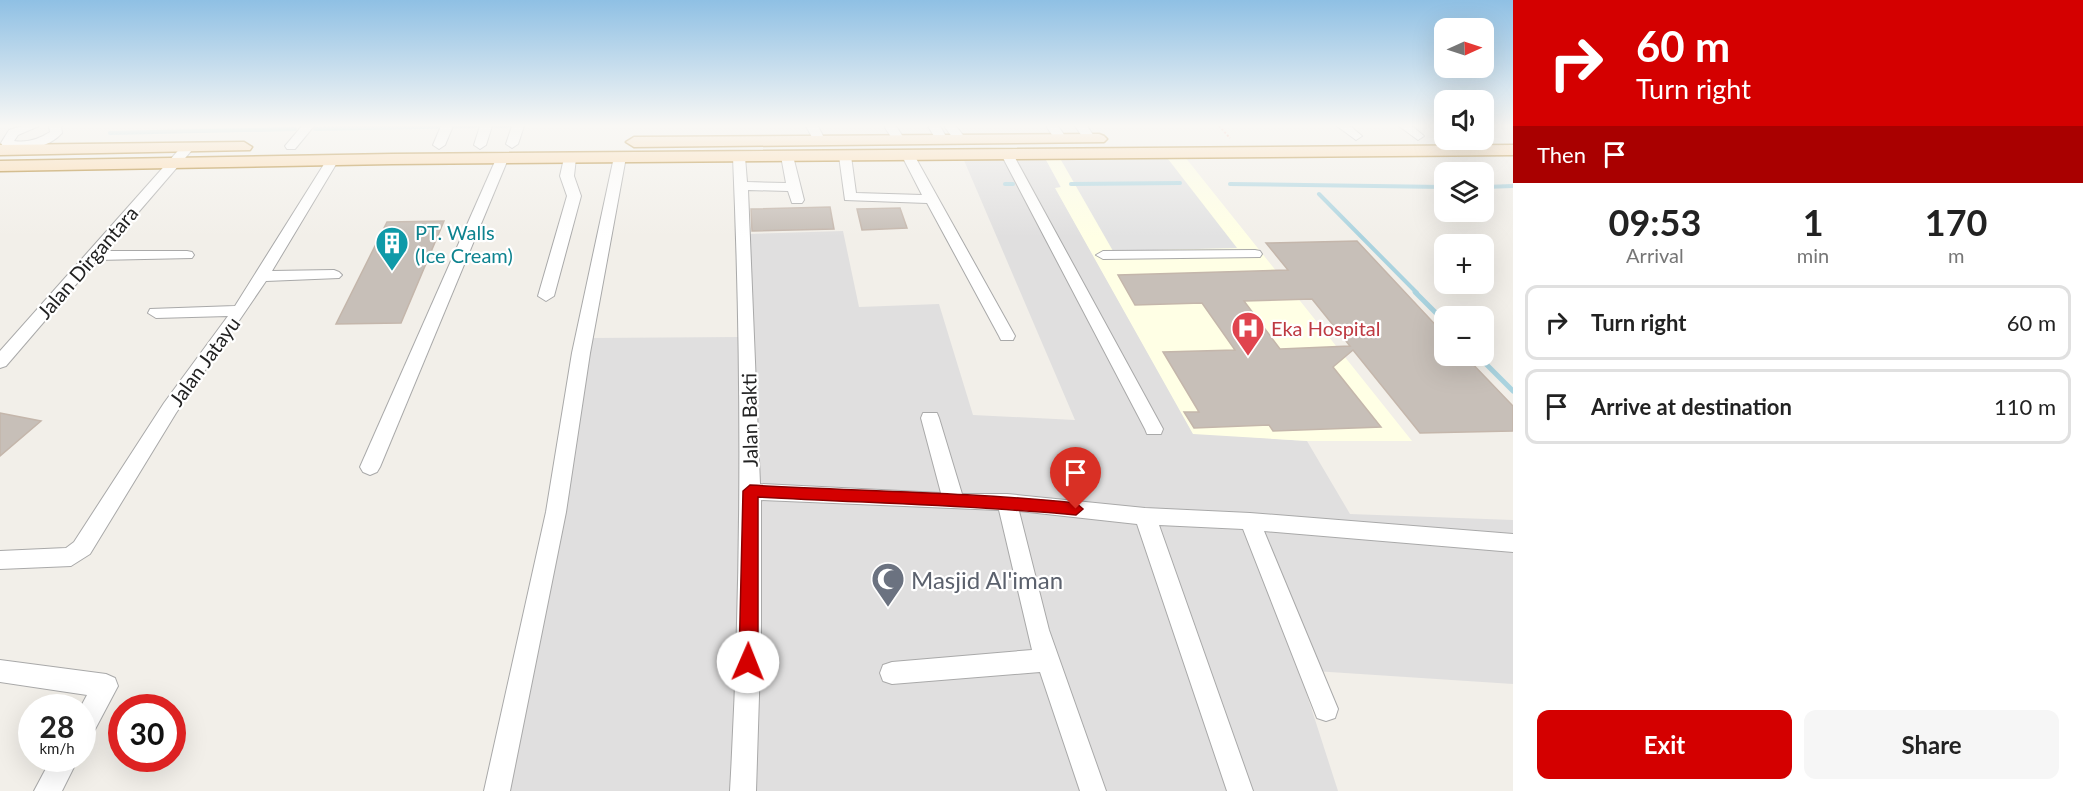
<!DOCTYPE html>
<html lang="en">
<head>
<meta charset="utf-8">
<style>
  body { margin:0; font-family:Lato,sans-serif; background:#f6f6f6; color:#222; height:100vh; display:flex; flex-direction:column; font-size:22px; white-space:nowrap }
  * { box-sizing:border-box; margin:0 }
  p { font-size:20px; color:#767676 }
  .icon { flex:none; width:33px; height:33px; fill:none; stroke:currentColor; stroke-width:2; stroke-linecap:round; stroke-linejoin:round }
  .map { position:relative; flex:1; overflow:hidden }
  .side { display:flex; flex-direction:column; background:#fff; width:570px }
  .side>* { flex:none }
  .hud { background:#d40000; color:#fff; overflow:hidden }
  .needle { width:39px; rotate:87deg }
  .buttons { position:absolute; left:1434px; top:18px; display:grid; gap:12px }
  .buttons a { display:grid; place-items:center; width:60px; height:60px; border-radius:12px; background:#fff; box-shadow:0 6px 24px #0002; font-size:30px }
  .speed { position:absolute; left:18px; top:694px; display:flex; gap:12px; font-size:30px; font-weight:700; text-align:center }
  .speed>* { display:grid; place-content:center; width:78px; height:78px; border-radius:50%; background:#fff; box-shadow:0 6px 24px #0002; line-height:1 }
  .speed small { font-size:15px; font-weight:400 }
  .speed .limit { border:9px solid #d22; background:#fff; color:#111 }
  .pin { position:absolute; display:grid; place-items:center; width:51px; height:51px; color:#fff; margin:-62px -26px; border-radius:50% 50% 50% 0; rotate:-45deg; box-shadow:0 0 6px #0007 }
  .pin .icon { rotate:45deg }
  .me { position:absolute; width:66px; margin:-33px; rotate:1deg; stroke-linejoin:round; filter:drop-shadow(0 0 4px #0008) }
  .turn { display:flex; align-items:center; gap:21px; height:126px; padding:0 24px; font-size:27px }
  .turn .icon { width:78px; height:78px; stroke-width:2.5 }
  .turn b { display:block; font-size:42px; line-height:51px }
  .then { display:flex; align-items:center; height:57px; padding:0 24px; background:#0003; gap:12px; font-size:22px }
  .eta { display:flex; justify-content:space-evenly; align-items:center; height:102px; text-align:center }
  .eta b { font-size:36px; font-weight:700; line-height:42px }
  .primary-button { display:flex; gap:12px; margin-top:auto; padding:12px 24px }
  .primary-button a { flex:1; height:69px; border-radius:12px; background:#d40000; color:#fff; font-size:24px; font-weight:700; line-height:69px; text-align:center }
  .primary-button a+a { background:#f6f6f6; color:#222 }
  ul { padding:0; list-style:none }
  li { display:flex; align-items:center; gap:18px; height:75px; margin:0 12px 9px; padding:0 12px; border:3px solid #e0e0e0; border-radius:12px }
  li div { flex:1 }
  li b { display:block; font-size:22px }
  li em { font-style:normal }
  main { display:flex; flex:1; min-height:0 }
  .map>svg:first-child { display:block }
  .residential { fill:#e0dfdf }
  .education { fill:#ffffe5 }
  .parking { fill:#e2e2e2 }
  .lines { fill:none; stroke-linecap:round; stroke-linejoin:round }
  .stream-far1 { stroke:#aad3df; stroke-width:4 }
  .stream { stroke:#aad3df; stroke-width:5 }
  .building { fill:#c7bfb8; stroke:#c4b6ab; stroke-width:1.5; fill-rule:evenodd }
  .minor-casing { stroke:#a9a9a9; stroke-width:2 }
  .major-casing { stroke:#a06b00; stroke-width:3 }
  .path { stroke:#fa8072; stroke-width:2; stroke-dasharray:2 2; stroke-linecap:butt }
  .minor { fill:#fff; fill-rule:evenodd }
  .major { fill:#fcd6a4; fill-rule:evenodd }
  .route { fill:#d40000; stroke:#8a0000; stroke-width:1.5 }
  .labels { text-anchor:middle; dominant-baseline:central; stroke-width:4.5; stroke-linejoin:round; paint-order:stroke }
  .culture-label { font-size:20px; fill:#0d838f; stroke:#fff; text-anchor:start }
  .street-label { font-size:20px; fill:#222; stroke:#fff }
  .health-label { font-size:20px; fill:#be3a42; stroke:#fff; text-anchor:start }
  .near-worship-label { font-size:24px; fill:#5b616d; stroke:#fff; text-anchor:start }
</style>
</head>
<body>
<main>
<div class="map">
<svg width="1513" height="791" viewBox="0 0 1513 791">
  <rect width="100%" height="100%" fill="#f2efe9"/>
  <!-- residential -->
  <g class="residential">
    <path d="M963,158H1045L1061,188L1056,189L1193,433L1307,441L1350,514L1513,520V684L1299,670L1338,791H756L757,479L749,234L843,231L859,307L939,304L973,415L1075,420Z"/>
    <path d="M739,337L740,491L736,705L730,791H504L591,338Z"/>
  </g>
  <!-- education -->
  <path class="education" d="M1185,157L1412,441H1307L1193,434L1055,188L1061,187L1045,158Z"/>
  <!-- parking -->
  <path class="parking" d="M1168,159L1237,248L1113,251L1061,160Z"/>
  <g class="lines">
    <!-- stream-far1 -->
    <g class="stream-far1">
      <path d="M495,126H508"/>
      <path d="M315,129L476,126"/>
      <path d="M110,133L295,129"/>
      <path d="M1005,184H1013"/>
      <path d="M1071,184L1180,183"/>
      <path d="M1230,184L1444,187"/>
      <path d="M1484,187L1513,186"/>
      <path d="M1319,194L1417,293"/>
    </g>
    <!-- stream -->
    <g class="stream">
      <path d="M1415,292L1444,321"/>
      <path d="M1478,356L1513,391"/>
    </g>
  </g>
  <!-- building -->
  <g class="building">
    <path d="M830,207L834,229L752,231L751,209Z"/>
    <path d="M900,208L907,228L862,230L857,209Z"/>
    <path d="M444,221L401,323L336,324L387,222Z"/>
    <path d="M1357,241L1444,334V356H1465L1513,406V431L1420,433L1353,350L1333,367L1381,427L1273,431L1269,425L1194,428L1184,412H1199L1163,352L1235,350L1202,303L1135,305L1118,275L1288,270L1266,243ZM1312,299L1350,346L1280,349L1244,301Z"/>
    <path d="M0,413L41,421L0,456Z"/>
  </g>
  <g class="lines">
    <!-- minor casing -->
    <g class="minor-casing">
      <g id="minor">
        <path d="M22,126H39L18,135L14,141C28,143 39,139 50,132L49,126H61L62,133C48,149 22,152 3,146L1,143L9,130Z"/>
        <path d="M302,126H314L295,149H287L285,146Z"/>
        <path d="M441,126H453L445,145L439,149L433,145Z"/>
        <path d="M480,126H492L486,145L480,149L474,145Z"/>
        <path d="M512,126H524L518,144L512,148L506,144Z"/>
        <path d="M806,126H818L825,140L823,143H815Z"/>
        <path d="M884,126H896L905,140L903,143H895Z"/>
        <path d="M928,126H940L948,140L946,143H938Z"/>
        <path d="M944,126H956L966,139L964,142H956Z"/>
        <path d="M1046,126H1058L1067,139L1065,142H1057Z"/>
        <path d="M1075,126H1087L1096,139L1094,142H1086Z"/>
        <path d="M1337,126H1350L1362,136L1356,140Z"/>
        <path d="M1399,126H1412L1424,136L1418,140Z"/>
        <path d="M188,143L194,147L192,150L105,251H187L192,252L194,255L192,258L97,260L6,366L0,368V351L184,144Z"/>
        <path d="M787,152L793,156L804,200L802,203H792L788,191L748,190L760,484L941,493L921,418L923,413H937L939,418L962,494H1007L1145,508L1250,513L1513,534V552L1264,531L1338,709L1335,718L1326,721L1317,718L1243,529L1159,525L1253,791H1227L1137,524L1019,511L1049,630L1106,791H1080L1040,672L892,684L883,681L880,673L883,665L892,662L1032,650L999,510L761,500V633L756,791H730C742,579 742,369 733,157L739,153L745,157L747,182L786,183L781,156Z"/>
        <path d="M845,152L851,156L856,193L922,195L902,156L903,153H913L1015,336L1013,340H1001L999,336L927,203L845,200L839,156Z"/>
        <path d="M1008,152L1014,156L1163,429L1161,434H1147L1145,429L1002,156Z"/>
        <path d="M620,153L626,157L590,353L566,512L510,791H484L546,512L572,353L614,157Z"/>
        <path d="M570,154L576,158L574,176L581,196L554,296L546,301L538,296L567,196L560,176L564,158Z"/>
        <path d="M502,155L508,159L380,467L377,472L370,475L363,472L360,467L496,159Z"/>
        <path d="M332,157L338,161L272,271L334,270L339,272L342,275L339,278L266,281L176,413L90,554L71,566L0,569V551L66,548L74,542L164,403L228,316L156,318L148,313L150,309L235,306L326,161Z"/>
        <path d="M1255,250L1260,251L1262,254L1260,257L1103,259L1096,255L1103,251Z"/>
        <path d="M0,660L106,674L115,678L118,686L91,737L82,740V708H80L87,695L0,682Z"/>
        <path d="M51,759H78L62,791H34Z"/>
      </g>
    </g>
    <!-- major casing -->
    <g class="major-casing">
      <g id="major">
        <path d="M1099,134L1104,136L1107,139L1104,142L634,147L626,142L634,137Z"/>
        <path d="M244,142L252,147L250,150L0,155V145Z"/>
        <path d="M1513,145V155L392,164L0,171V161L392,154Z"/>
      </g>
    </g>
    <!-- path -->
    <path class="path" d="M1219,126L1230,138"/>
    <!-- minor -->
    <use href="#minor" class="minor"/>
    <!-- major -->
    <use href="#major" class="major"/>
  </g>
  <!-- sky -->
  <linearGradient id="sky" x2="0" y2="1"><stop stop-color="#8fc0e4"/><stop offset="0.53" stop-color="#f9f8f5"/><stop offset="1" stop-color="#f9f8f5" stop-opacity="0"/></linearGradient>
  <rect width="1513" height="237" fill="url(#sky)"/>
  <!-- route -->
  <path class="route" d="M750,485C859,491 968,492 1076,503L1083,509L1076,515C970,505 864,503 758,497V662L755,668L748,670L742,668L739,662L743,491Z"/>
  <!-- icons -->
  <defs>
    <g id="building-pin" transform="scale(1.725)"><path d="M0 17L-7.5 6A9.5 9.5 0 1 1 7.5 6Z" fill="#0f9aa8" stroke="#fff"/><path d="M-4-6H4V6H1V3H-1V6H-4ZM-2.5-4.3h1.7v1.8h-1.7ZM.8-4.3h1.7v1.8H.8ZM-2.5-1h1.7V.8h-1.7ZM.8-1h1.7V.8H.8Z" fill="#fff"/></g>
    <g id="hospital-pin" transform="scale(1.725)"><path d="M0 17L-7.5 6A9.5 9.5 0 1 1 7.5 6Z" fill="#e0444e" stroke="#fff"/><path d="M-5-5h3v3.5h4V-5h3V5h-3V1.5h-4V5h-3Z" fill="#fff"/></g>
    <g id="mosque-pin" transform="scale(1.725)"><path d="M0 17L-7.5 6A9.5 9.5 0 1 1 7.5 6Z" fill="#6b7280" stroke="#fff"/><path d="M3.5-4.9A6 6 0 1 0 3.5 4.9A5 5 0 1 1 3.5-4.9Z" fill="#fff"/></g>
  </defs>
  <g fill-rule="evenodd">
    <use href="#building-pin" x="392" y="243"/>
    <use href="#hospital-pin" x="1248" y="328"/>
    <use href="#mosque-pin" x="888" y="579"/>
  </g>
  <g class="labels">
    <!-- culture labels -->
    <g class="culture-label">
      <text x="415" y="232">PT. Walls<tspan x="415" dy="23">(Ice Cream)</tspan></text>
    </g>
    <!-- street labels -->
    <g class="street-label">
      <text transform="translate(87 262) rotate(-49)">Jalan Dirgantara</text>
      <text transform="translate(204 361) rotate(-54)">Jalan Jatayu</text>
      <text transform="translate(749 420) rotate(-91)">Jalan Bakti</text>
    </g>
    <!-- health labels -->
    <g class="health-label">
      <text x="1271" y="328">Eka Hospital</text>
    </g>
    <!-- near-worship labels -->
    <g class="near-worship-label">
      <text x="911" y="579">Masjid Al'iman</text>
    </g>
  </g>
</svg>
<div class="buttons">
<a><svg class="needle" viewBox="-14 -14 28 28"><path d="M0-13l5 13h-10z" fill="#e53935"/><path d="M0 13l5-13h-10z" fill="#767676"/></svg></a>
<a><svg class="icon" aria-label="sound" viewBox="0 0 24 24"><path d="M4 9h4l5-4v14l-5-4H4zM17 9q2 3 0 6"/></svg></a>
<a><svg class="icon" aria-label="layers" viewBox="0 0 24 24"><path d="M12 4l9 5-9 5-9-5zM3 14l9 5 9-5"/></svg></a>
<a>+</a>
<a>−</a>
</div>
<div class="speed"><div>28<small>km/h</small></div><div class="limit">30</div></div>
<div class="pin" style="left:1076px;top:509px;background:#d93025"><svg class="icon" aria-label="arrive" viewBox="0 0 24 24"><path d="M6 21V4h12l-3 4 3 4H6"/></svg></div>
<svg class="me" style="left:748px;top:662px" viewBox="-20 -20 40 40"><circle r="19" fill="#fff"/><path d="M0-13L10 11 0 6-10 11z" fill="#d40000"/></svg>
</div>
<section class="side">
<div class="hud">
<div class="turn"><svg class="icon" aria-label="right" viewBox="0 0 24 24"><path d="M7 20v-9h11M14 6l5 5-5 5"/></svg><div><b>60 m</b>Turn right</div></div>
<div class="then">Then<svg class="icon" aria-label="arrive" viewBox="0 0 24 24"><path d="M6 21V4h12l-3 4 3 4H6"/></svg></div>
</div>
<div class="eta">
<div><b>09:53</b><p>Arrival</p></div>
<div><b>1</b><p>min</p></div>
<div><b>170</b><p>m</p></div>
</div>
<ul>
<li><svg class="icon" aria-label="right" viewBox="0 0 24 24"><path d="M7 20v-9h11M14 6l5 5-5 5"/></svg><div><b>Turn right</b></div><em>60 m</em></li>
<li><svg class="icon" aria-label="arrive" viewBox="0 0 24 24"><path d="M6 21V4h12l-3 4 3 4H6"/></svg><div><b>Arrive at destination</b></div><em>110 m</em></li>
</ul>
<div class="primary-button"><a>Exit</a><a>Share</a></div>
</section>
</main>
</body>
</html>
